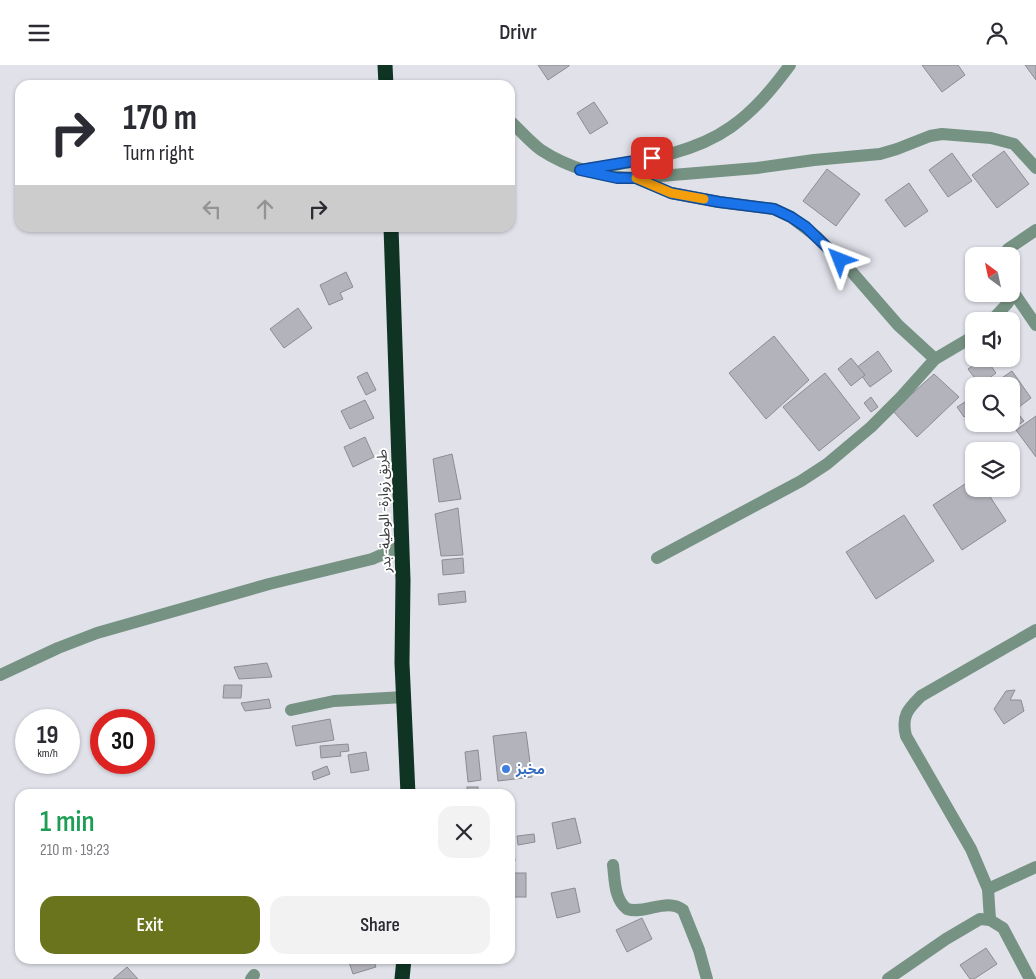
<!DOCTYPE html>
<html lang="en">
<head>
<meta charset="utf-8">
<style>
  body { margin:0; font-family:"Sofia Sans Condensed","Noto Sans Arabic",sans-serif; background:#f2f2f3; color:#2b2b33; height:100vh; display:flex; flex-direction:column; font-size:19px; white-space:nowrap }
  * { box-sizing:border-box; margin:0 }
  p { font-size:16px; color:#7c7c81 }
  .icon { flex:none; width:28px; height:28px; fill:none; stroke:currentColor; stroke-width:2; stroke-linecap:round; stroke-linejoin:round }
  .map { position:relative; flex:1; overflow:hidden }
  .drawer { position:absolute; left:15px; top:724px; width:500px; height:175px; display:flex; flex-direction:column; background:#fff; border-radius:15px; box-shadow:0 1px 4px #0004 }
  .drawer>* { flex:none }
  .top-card { position:absolute; left:15px; top:15px; width:500px; height:152px; border-radius:15px; box-shadow:0 1px 4px #0004; background:#fff; color:#2b2b33; overflow:hidden }
  .needle { width:32px; rotate:327deg }
  .tools { position:absolute; left:965px; top:182px; display:grid; gap:10px }
  .tools a { display:grid; place-items:center; width:55px; height:55px; border-radius:10px; background:#fff; box-shadow:0 1px 4px #0004; font-size:25px }
  .speed { position:absolute; left:15px; top:644px; display:flex; gap:10px; font-size:25px; font-weight:700; text-align:center }
  .speed>* { display:grid; place-content:center; width:65px; height:65px; border-radius:50%; background:#fff; box-shadow:0 1px 4px #0004; line-height:1 }
  .speed small { font-size:12px; font-weight:400 }
  .speed .limit { border:8px solid #d22; background:#fff; color:#111 }
  .pin { position:absolute; display:grid; place-items:center; width:42px; height:42px; color:#fff; margin:-21px; border-radius:10px; box-shadow:0 2px 8px #0006 }
  .me { position:absolute; width:55px; margin:-28px; rotate:315deg; stroke-linejoin:round; filter:drop-shadow(0 0 4px #0008) }
  .turn { display:flex; align-items:center; gap:18px; height:105px; padding:0 25px; font-size:22px }
  .turn .icon { width:65px; height:65px; stroke-width:2.5 }
  .turn b { display:block; font-size:35px; line-height:42px }
  .lanes { display:flex; align-items:center; height:48px; padding:0 25px; background:#0003; justify-content:center; gap:25px; direction:ltr }
  .lanes .off { opacity:.35 }
  .round { display:grid; place-items:center; flex:none; width:52px; height:52px; border-radius:15px; background:#f2f2f3 }
  .head { display:flex; align-items:center; justify-content:space-between; height:85px; padding:0 25px }
  h1 { font-size:30px; font-weight:600; line-height:38px; color:#1e9e55 }
  .button { display:flex; gap:10px; margin-top:auto; padding:10px 25px }
  .button a { flex:1; height:58px; border-radius:15px; background:#69741d; color:#fff; font-size:20px; font-weight:600; line-height:58px; text-align:center }
  .button a+a { background:#f2f2f3; color:#2b2b33 }
  header { display:flex; justify-content:space-between; align-items:center; height:65px; padding:0 25px; background:#fff; font-size:22px; font-weight:600 }
  .map>svg:first-child { display:block }
  .building { fill:#b3b3bb; stroke:#8c8c94 }
  .lines { fill:none; stroke-linecap:round; stroke-linejoin:round }
  .minor { stroke:#769283; stroke-width:12 }
  .highway { stroke:#0f3424; stroke-width:15 }
  .route-casing { stroke:#114b97; stroke-width:12 }
  .route { stroke:#1a73e8; stroke-width:9 }
  .slow { stroke:#f59e0b; stroke-width:9 }
  .shop-dot { fill:#3f7fe0; stroke:#fff; stroke-width:2 }
  .labels { text-anchor:middle; dominant-baseline:central; stroke-width:4; stroke-linejoin:round; paint-order:stroke }
  .street-label { font-size:14px; fill:#37383b; stroke:#fff }
  .shop-label { font-size:14px; font-weight:bold; fill:#366cbe; stroke:#fff; text-anchor:start }
</style>
</head>
<body>
<header><svg class="icon" aria-label="menu" viewBox="0 0 24 24"><path d="M4 6h16M4 12h16M4 18h16"/></svg>Drivr<svg class="icon" aria-label="person" viewBox="0 0 24 24"><circle cx="12" cy="8" r="4"/><path d="M4 21q1-7 8-7t8 7"/></svg></header>
<div class="map">
<svg width="1036" height="914" viewBox="0 0 1036 914">
  <rect width="100%" height="100%" fill="#e0e1e9"/>
  <!-- building -->
  <g class="building">
    <path d="M538,0H569V1L548,15Z"/>
    <path d="M922,0H958L965,10L942,27Z"/>
    <path d="M1025,0H1036V15Z"/>
    <path d="M594,37L608,58L590,69L577,48Z"/>
    <path d="M1004,86L1029,119L997,143L972,110Z"/>
    <path d="M952,88L972,116L948,132L929,105Z"/>
    <path d="M827,104L860,129L836,161L803,136Z"/>
    <path d="M909,118L928,146L905,162L885,135Z"/>
    <path d="M346,207L353,222L340,228L343,234L329,240L320,220Z"/>
    <path d="M298,243L312,263L284,283L270,264Z"/>
    <path d="M774,271L809,315L766,354L729,308Z"/>
    <path d="M878,286L892,306L870,322L856,303Z"/>
    <path d="M851,293L865,310L851,321L838,304Z"/>
    <path d="M983,294H986L996,308L980,320L968,304Z"/>
    <path d="M1012,306L1031,333L1011,348V321H990Z"/>
    <path d="M367,307L376,325L366,330L357,312Z"/>
    <path d="M825,308L860,353L819,386L783,342Z"/>
    <path d="M934,309L959,332L917,372L893,346Z"/>
    <path d="M871,332L878,342L871,347L864,338Z"/>
    <path d="M365,335L374,353L350,364L341,346Z"/>
    <path d="M965,337L971,346L964,352L957,342Z"/>
    <path d="M1017,347L1024,356L1014,363L1011,359V351Z"/>
    <path d="M1036,351V392L1016,365Z"/>
    <path d="M365,372L374,392L353,402L344,382Z"/>
    <path d="M452,389L461,434L439,437L433,394Z"/>
    <path d="M974,413V424H985L1006,456L962,485L933,440Z"/>
    <path d="M458,443L463,490L441,491L435,449Z"/>
    <path d="M904,450L934,496L876,534L846,487Z"/>
    <path d="M463,493L464,508L443,510L442,495Z"/>
    <path d="M465,526L466,537L439,540L438,529Z"/>
    <path d="M267,598L272,612L239,614L234,602Z"/>
    <path d="M224,620H242L241,633H223Z"/>
    <path d="M1015,625L1010,635H1021L1024,646L1004,659L994,644L1006,626Z"/>
    <path d="M269,634L271,643L245,646L241,638Z"/>
    <path d="M330,654L334,675L296,681L292,661Z"/>
    <path d="M526,667L532,712L498,716L493,671Z"/>
    <path d="M348,679L349,686L340,687L341,691L321,693L320,681Z"/>
    <path d="M478,685L481,715L468,717L465,687Z"/>
    <path d="M366,687L369,705L351,708L348,690Z"/>
    <path d="M327,701L330,709L314,715L312,707Z"/>
    <rect x="467" y="722" width="11" height="7"/>
    <path d="M575,753L581,778L557,784L552,758Z"/>
    <path d="M534,769L535,777L518,780L517,771Z"/>
    <path d="M510,776H513L515,796L510,797Z"/>
    <rect x="510" y="808" width="16" height="24"/>
    <path d="M575,823L580,847L557,853L551,828Z"/>
    <path d="M642,853L652,874L627,887L616,865Z"/>
    <path d="M986,883L997,899L974,914H970L960,900Z"/>
    <path d="M348,894H373L376,902L353,909Z"/>
    <path d="M127,902L138,914H113Z"/>
  </g>
  <g class="lines">
    <!-- minor -->
    <g class="minor">
      <path d="M510,56C520,65 530,77 541,85C570,104 601,112 636,113L757,103L814,95L880,89L897,84L930,71L942,69L991,73L1014,79L1036,103"/>
      <path d="M588,104C636,96 690,91 731,62C755,45 773,23 790,0"/>
      <path d="M638,114L671,128L719,137L774,144L791,152L817,172L851,206L898,260L935,294"/>
      <path d="M1003,191L1008,184L1036,165"/>
      <path d="M1014,228L1036,260"/>
      <path d="M991,256L1007,239L1014,228L1011,223"/>
      <path d="M657,493L801,416L827,399L871,362L901,332L935,294L974,271"/>
      <path d="M0,610L58,583L97,568L269,519L372,494L402,481"/>
      <path d="M291,645L334,636L404,632"/>
      <path d="M613,800C615,815 614,834 627,844C645,850 667,832 683,845L699,885L707,914"/>
      <path d="M988,824L1036,802"/>
      <path d="M990,855L988,824L971,784L906,671C901,651 908,644 921,631L1036,565"/>
      <path d="M251,914L254,910"/>
      <path d="M888,914L946,874L980,854L990,855L1003,863L1030,914"/>
    </g>
    <!-- highway -->
    <g class="highway">
      <path d="M385,0L386,20"/>
      <path d="M391,162L403,515L402,598L408,729"/>
      <path d="M402,914L404,894"/>
    </g>
  </g>
  <g class="lines">
    <!-- route casing -->
    <g class="route-casing">
      <path id="route" d="M652,93L580,105L617,113H636L671,128L719,137L774,144L791,152L806,162L840,195"/>
    </g>
    <!-- route -->
    <use href="#route" class="route"/>
    <!-- slow -->
    <path class="slow" d="M636,113L671,128L704,134"/>
  </g>
  <!-- markers -->
  <circle class="shop-dot" cx="506" cy="704" r="5"/>
  <g class="labels">
    <!-- street labels -->
    <g class="street-label">
      <text transform="translate(384 446) rotate(-92)">طريق زوارة- الوطية- بدر</text>
    </g>
    <!-- shop labels -->
    <g class="shop-label">
      <text x="516" y="704">مخبز</text>
    </g>
  </g>
</svg>
<div class="tools">
<a><svg class="needle" viewBox="-14 -14 28 28"><path d="M0-13l5 13h-10z" fill="#e53935"/><path d="M0 13l5-13h-10z" fill="#7c7c81"/></svg></a>
<a><svg class="icon" aria-label="sound" viewBox="0 0 24 24"><path d="M4 9h4l5-4v14l-5-4H4zM17 9q2 3 0 6"/></svg></a>
<a><svg class="icon" aria-label="search" viewBox="0 0 24 24"><circle cx="10" cy="10" r="6"/><path d="M15 15l6 6"/></svg></a>
<a><svg class="icon" aria-label="layers" viewBox="0 0 24 24"><path d="M12 4l9 5-9 5-9-5zM3 14l9 5 9-5"/></svg></a>
</div>
<div class="speed"><div>19<small>km/h</small></div><div class="limit">30</div></div>
<div class="pin" style="left:652px;top:93px;background:#d93025"><svg class="icon" aria-label="arrive" viewBox="0 0 24 24"><path d="M6 21V4h12l-3 4 3 4H6"/></svg></div>
<svg class="me" style="left:840px;top:195px" viewBox="-20 -20 40 40"><path d="M0-17L14 15 0 8-14 15z" fill="#1a73e8" stroke="#fff" stroke-width="4"/></svg>
<div class="top-card">
<div class="turn"><svg class="icon" aria-label="right" viewBox="0 0 24 24"><path d="M7 20v-9h11M14 6l5 5-5 5"/></svg><div><b>170 m</b>Turn right</div></div>
<div class="lanes"><svg class="icon off" aria-label="left" viewBox="0 0 24 24"><path d="M17 20v-9H6M10 6l-5 5 5 5"/></svg><svg class="icon off" aria-label="ahead" viewBox="0 0 24 24"><path d="M12 20V5M6 11l6-6 6 6"/></svg><svg class="icon" aria-label="right" viewBox="0 0 24 24"><path d="M7 20v-9h11M14 6l5 5-5 5"/></svg></div>
</div>
<section class="drawer">
<div class="head"><div><h1>1 min</h1><p>210 m · 19:23</p></div><a class="round"><svg class="icon" aria-label="close" viewBox="0 0 24 24"><path d="M6 6l12 12M18 6L6 18"/></svg></a></div>
<div class="button"><a>Exit</a><a>Share</a></div>
</section>
</div>
</body>
</html>
